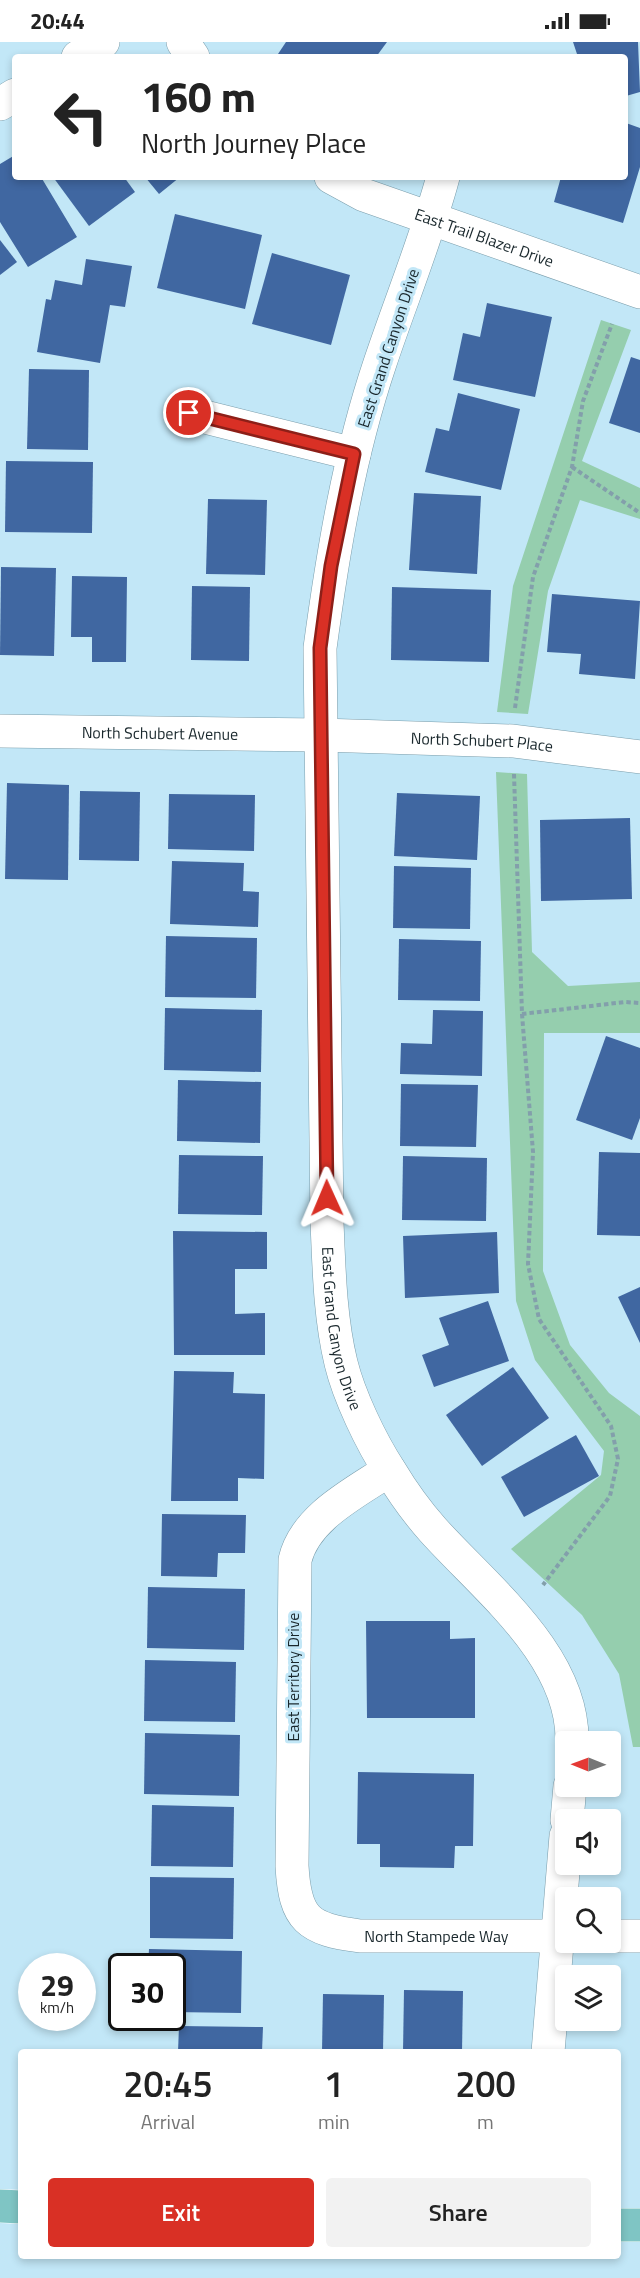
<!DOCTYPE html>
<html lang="en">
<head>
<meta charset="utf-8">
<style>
  body { margin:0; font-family:"Titillium Web",sans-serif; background:#f2f2f2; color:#222; height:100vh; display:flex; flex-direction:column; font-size:22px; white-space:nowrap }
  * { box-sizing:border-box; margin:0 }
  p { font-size:20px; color:#767676 }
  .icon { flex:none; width:33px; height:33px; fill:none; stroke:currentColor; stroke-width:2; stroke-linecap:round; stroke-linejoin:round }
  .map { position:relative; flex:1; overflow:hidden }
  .details { position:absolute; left:18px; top:2007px; width:603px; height:210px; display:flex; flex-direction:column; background:#fff; border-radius:6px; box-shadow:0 3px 9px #0003 }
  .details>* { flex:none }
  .banner { position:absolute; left:12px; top:12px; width:616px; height:126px; border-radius:6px; box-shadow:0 3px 9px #0003; background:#fff; color:#222; overflow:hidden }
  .needle { width:39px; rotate:271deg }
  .buttons { position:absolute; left:555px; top:1689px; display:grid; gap:12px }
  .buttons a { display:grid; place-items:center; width:66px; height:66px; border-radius:6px; background:#fff; box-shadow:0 3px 9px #0003; font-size:30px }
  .speed { position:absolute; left:18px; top:1911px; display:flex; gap:12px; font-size:30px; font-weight:700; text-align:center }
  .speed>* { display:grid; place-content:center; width:78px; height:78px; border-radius:50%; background:#fff; box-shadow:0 3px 9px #0003; line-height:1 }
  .speed small { font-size:15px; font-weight:400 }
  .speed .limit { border:3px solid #111; border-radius:9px; background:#fff; color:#111 }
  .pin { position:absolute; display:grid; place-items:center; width:51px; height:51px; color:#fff; margin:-26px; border:3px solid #fff; border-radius:50%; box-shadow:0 2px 6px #0007 }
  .me { position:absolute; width:66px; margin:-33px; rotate:359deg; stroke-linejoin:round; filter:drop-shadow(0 0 4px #0008) }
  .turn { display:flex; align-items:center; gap:21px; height:126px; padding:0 30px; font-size:27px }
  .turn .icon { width:78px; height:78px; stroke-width:2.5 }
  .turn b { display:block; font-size:42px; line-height:51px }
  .eta { display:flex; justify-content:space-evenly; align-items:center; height:102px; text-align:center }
  .eta b { font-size:36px; font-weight:600; line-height:42px }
  .button { display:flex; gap:12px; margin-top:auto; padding:12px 30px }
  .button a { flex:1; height:69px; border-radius:6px; background:#d93025; color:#fff; font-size:24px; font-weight:600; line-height:69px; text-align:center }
  .button a+a { background:#f2f2f2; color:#222 }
  .status { display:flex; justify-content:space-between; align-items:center; height:42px; padding:0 30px; background:#fff; direction:ltr }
  .status svg { height:16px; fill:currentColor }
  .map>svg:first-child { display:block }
  .green { fill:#95ceae }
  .building { fill:#4067a1 }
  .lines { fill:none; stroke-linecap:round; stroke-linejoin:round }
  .minor-casing { stroke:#7a9dab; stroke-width:34 }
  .major-casing { stroke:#fff; stroke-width:34 }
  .path { stroke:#839fab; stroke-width:4; stroke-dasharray:4.5 3; stroke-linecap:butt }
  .minor { stroke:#fff; stroke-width:33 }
  .major { stroke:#7fc5c4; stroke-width:33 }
  .route-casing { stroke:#8d1f18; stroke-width:15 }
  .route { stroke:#d93025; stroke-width:10 }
  .labels { text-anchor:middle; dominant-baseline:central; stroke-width:6; stroke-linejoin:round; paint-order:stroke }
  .street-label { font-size:16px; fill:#19272c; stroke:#c2e7f7 }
</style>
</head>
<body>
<div class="status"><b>20:44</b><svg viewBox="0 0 49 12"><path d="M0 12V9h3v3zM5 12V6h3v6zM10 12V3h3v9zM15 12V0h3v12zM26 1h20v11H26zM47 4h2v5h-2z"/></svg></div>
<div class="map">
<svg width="640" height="2236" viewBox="0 0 640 2236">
  <rect width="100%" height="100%" fill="#c2e7f7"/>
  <!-- green -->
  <g class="green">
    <path d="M601,278L631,288L582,419L640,446V477L580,458L548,549L528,672L497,670L513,544Z"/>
    <path d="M496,730L527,732L532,910L568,944L640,940V991H544L543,1229L570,1303L609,1351L640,1374V1705H633L619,1632L582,1573L511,1507L601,1433L604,1409L535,1318L516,1259Z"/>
  </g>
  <!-- building -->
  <g class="building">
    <path d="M286,0H387L376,15H276Z"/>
    <path d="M573,0H638L640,50L626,54V15H569L577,12Z"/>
    <path d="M626,81L640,86V125L623,181L554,160L561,135H626Z"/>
    <path d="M15,113V135H41L77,195L28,225L0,180V122Z"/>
    <path d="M53,135H124L135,150L89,184Z"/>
    <path d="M145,135H180L159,152Z"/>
    <path d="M175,172L262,193L245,267L157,246Z"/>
    <path d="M0,198L17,220L0,233Z"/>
    <path d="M272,211L350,233L331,303L252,282Z"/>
    <path d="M86,217L132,224L125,265L110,263L100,321L37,310L46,257L51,258L55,238L82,243Z"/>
    <path d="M487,261L552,275L535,355L453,338L463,291L480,295Z"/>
    <path d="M631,315L640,318V391L609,381Z"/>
    <path d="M29,327L89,328L88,408L27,407Z"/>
    <path d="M458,351L520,367L501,448L425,430L436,386L449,389Z"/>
    <path d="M6,419L93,420L92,491L5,490Z"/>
    <path d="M414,451L481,454L477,532L409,528Z"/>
    <path d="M208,457L267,458L265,533L206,532Z"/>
    <path d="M1,525L56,526L54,614L0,613Z"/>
    <path d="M72,534L127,535L126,620H92V595H71Z"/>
    <path d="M192,544L250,545L249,619L191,618Z"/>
    <path d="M392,545L491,548L489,620L391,618Z"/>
    <path d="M552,552L640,559L635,637L579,632L581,612L547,610Z"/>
    <path d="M7,741L69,743L68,838L5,837Z"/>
    <path d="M80,749L140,750L139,819L79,818Z"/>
    <path d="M397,751L480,754L477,818L394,814Z"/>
    <path d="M169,752L255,753L254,809L168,807Z"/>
    <path d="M630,776L632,857L541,859L540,778Z"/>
    <path d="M172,819L244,821L243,849L259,850L258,885L170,882Z"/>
    <path d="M394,824L471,826L470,887L393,886Z"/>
    <path d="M166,894L257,896L256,956L165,955Z"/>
    <path d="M399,897L481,899L480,959L398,958Z"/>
    <path d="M165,966L262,968L261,1030L164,1028Z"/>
    <path d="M433,968L483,969L482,1034L400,1032L401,1001L432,1002Z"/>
    <path d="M606,994L640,1006V1076L632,1098L576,1078Z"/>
    <path d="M178,1038L261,1040L260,1101L177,1099Z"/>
    <path d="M401,1042L478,1043L476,1105L400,1104Z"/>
    <path d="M599,1110L640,1111V1194L597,1193Z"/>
    <path d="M179,1113L263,1114L262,1173L178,1172Z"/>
    <path d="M403,1114L487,1116L486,1179L402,1178Z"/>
    <path d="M173,1189L267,1190V1227H235V1272L265,1271V1313H174Z"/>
    <path d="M497,1190L499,1251L405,1256L403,1194Z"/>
    <path d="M640,1245V1301L618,1255Z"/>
    <path d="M488,1259L509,1319L434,1345L422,1313L449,1303L439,1276Z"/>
    <path d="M513,1325L549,1376L482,1424L446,1373Z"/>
    <path d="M174,1329L234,1330L233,1351L265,1352L264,1437L238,1436V1459H171Z"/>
    <path d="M576,1393L599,1434L524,1475L501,1435Z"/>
    <path d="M162,1472L246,1473L245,1511H218L217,1535L161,1534Z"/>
    <path d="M148,1545L245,1547L244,1608L147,1606Z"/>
    <path d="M366,1579H450V1597L475,1596V1676H367Z"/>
    <path d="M145,1618L236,1620L235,1680L144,1679Z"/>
    <path d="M145,1691L240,1693L239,1754L144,1752Z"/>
    <path d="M358,1730L474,1732L473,1804H455L454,1826L380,1825V1802H357Z"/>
    <path d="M152,1763L234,1765L233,1825L151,1824Z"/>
    <path d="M150,1835L234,1836L233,1897L150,1896Z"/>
    <path d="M149,1907L242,1909L241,1971L172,1970V1924H148Z"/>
    <path d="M404,1948L463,1949L462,2010H403Z"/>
    <path d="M323,1952L384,1953L383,2010H322Z"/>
    <path d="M179,1984L263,1985L262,2010H178Z"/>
  </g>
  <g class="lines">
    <!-- minor casing -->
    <g class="minor-casing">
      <g id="minor">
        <path d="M183,0L193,15"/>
        <path d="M78,15L103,0"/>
        <path d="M0,62L15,53"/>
        <path id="s1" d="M331,135L364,153L640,250"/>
        <path id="s2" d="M443,135C426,198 401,258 380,321C349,413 333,510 320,606L327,1180C329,1227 330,1276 341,1321C349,1354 371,1400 390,1429C402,1449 417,1470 433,1488C485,1546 574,1614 572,1700"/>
        <path d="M189,371L354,412"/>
        <path id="s3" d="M0,689L321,693L513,699L640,715"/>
        <path id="s4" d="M389,1428C355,1451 305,1475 295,1518L292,1824C295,1878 308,1887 360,1894H566"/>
        <path d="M567,1778L570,1744"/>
        <path d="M610,1894H640"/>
        <path d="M548,2010L566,1794"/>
      </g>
    </g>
    <!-- major casing -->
    <g class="major-casing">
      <g id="major">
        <path d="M0,2164L21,2165"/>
        <path d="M618,2183H640"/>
      </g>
    </g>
    <!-- path -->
    <g class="path">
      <path d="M572,425L640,471"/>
      <path d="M515,666L533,535L572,425L583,359L612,282"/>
      <path d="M514,732L522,972L533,1110L528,1222L539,1277L611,1384L618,1417L610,1454L543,1543"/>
      <path d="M522,972L625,960L640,961"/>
    </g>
    <!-- minor -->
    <use href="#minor" class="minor"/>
    <!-- major -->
    <use href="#major" class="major"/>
  </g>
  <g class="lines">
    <!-- route casing -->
    <g class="route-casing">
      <path id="route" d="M189,371L354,412L331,524L320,606L327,1156"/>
    </g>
    <!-- route -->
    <use href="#route" class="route"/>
  </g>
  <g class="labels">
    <!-- street labels -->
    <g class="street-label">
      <text stroke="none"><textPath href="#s1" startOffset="165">East Trail Blazer Drive</textPath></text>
      <text transform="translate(388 306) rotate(-72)">East Grand Canyon Drive</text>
      <text stroke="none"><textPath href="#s3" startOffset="160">North Schubert Avenue</textPath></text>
      <text stroke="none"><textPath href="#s3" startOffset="482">North Schubert Place</textPath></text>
      <text stroke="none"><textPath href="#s2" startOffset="1170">East Grand Canyon Drive</textPath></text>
      <text transform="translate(293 1635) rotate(-90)">East Territory Drive</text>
      <text stroke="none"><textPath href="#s4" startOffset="628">North Stampede Way</textPath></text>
    </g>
  </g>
</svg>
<div class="buttons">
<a><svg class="needle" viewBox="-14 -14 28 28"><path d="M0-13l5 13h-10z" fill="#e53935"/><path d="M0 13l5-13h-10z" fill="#767676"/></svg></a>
<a><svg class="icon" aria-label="sound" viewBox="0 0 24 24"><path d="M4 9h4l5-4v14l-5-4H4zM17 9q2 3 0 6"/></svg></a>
<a><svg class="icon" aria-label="search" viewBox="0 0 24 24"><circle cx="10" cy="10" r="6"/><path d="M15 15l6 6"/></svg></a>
<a><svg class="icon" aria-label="layers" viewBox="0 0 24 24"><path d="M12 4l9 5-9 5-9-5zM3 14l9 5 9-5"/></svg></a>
</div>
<div class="speed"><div>29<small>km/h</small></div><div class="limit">30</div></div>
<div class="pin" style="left:189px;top:371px;background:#d93025"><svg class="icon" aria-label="arrive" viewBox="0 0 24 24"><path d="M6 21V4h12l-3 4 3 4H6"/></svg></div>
<svg class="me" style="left:327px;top:1156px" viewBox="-20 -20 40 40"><path d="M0-17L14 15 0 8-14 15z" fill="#d93025" stroke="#fff" stroke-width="4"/></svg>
<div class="banner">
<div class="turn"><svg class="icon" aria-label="left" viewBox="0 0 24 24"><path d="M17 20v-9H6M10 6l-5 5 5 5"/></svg><div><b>160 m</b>North Journey Place</div></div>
</div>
<section class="details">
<div class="eta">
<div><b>20:45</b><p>Arrival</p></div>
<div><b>1</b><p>min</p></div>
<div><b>200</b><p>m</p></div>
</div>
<div class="button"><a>Exit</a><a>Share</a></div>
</section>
</div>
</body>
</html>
